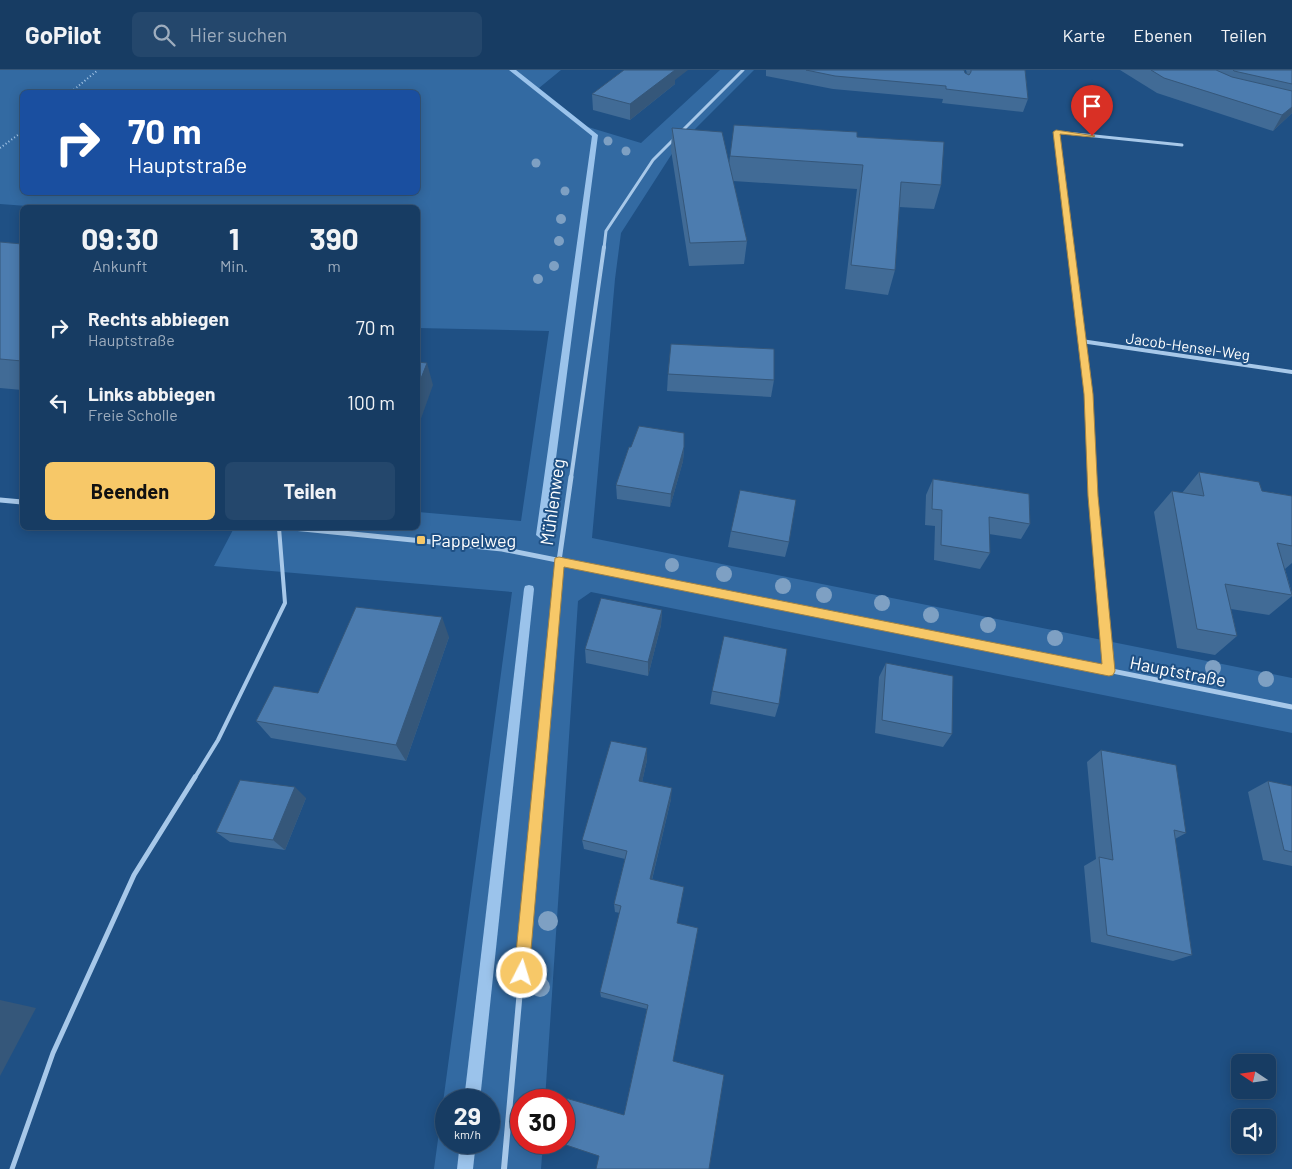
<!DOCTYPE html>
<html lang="de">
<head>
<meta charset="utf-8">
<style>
  body { margin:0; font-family:Barlow,sans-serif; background:#24476c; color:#f1f3f6; height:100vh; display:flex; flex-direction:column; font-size:19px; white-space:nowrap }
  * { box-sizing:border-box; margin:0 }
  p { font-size:16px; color:#9eadbe }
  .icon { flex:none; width:28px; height:28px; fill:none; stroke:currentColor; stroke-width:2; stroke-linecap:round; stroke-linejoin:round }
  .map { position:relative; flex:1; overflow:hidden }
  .panel { position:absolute; left:20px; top:135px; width:400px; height:325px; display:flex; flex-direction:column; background:#173c63; border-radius:8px; box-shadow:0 2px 12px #0003,0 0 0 1px #365678 }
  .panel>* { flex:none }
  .top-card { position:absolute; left:20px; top:20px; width:400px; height:105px; border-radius:8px; box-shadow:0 2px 12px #0003,0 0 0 1px #365678; background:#1a4fa0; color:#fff; overflow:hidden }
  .needle { width:32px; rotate:283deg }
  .buttons { position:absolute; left:1231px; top:984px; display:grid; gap:10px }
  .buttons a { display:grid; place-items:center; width:45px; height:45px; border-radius:8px; background:#173c63; box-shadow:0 2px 12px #0003,0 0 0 1px #365678; font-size:25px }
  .speed { position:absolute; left:435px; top:1019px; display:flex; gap:10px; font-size:25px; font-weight:700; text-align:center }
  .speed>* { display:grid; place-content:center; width:65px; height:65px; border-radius:50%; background:#173c63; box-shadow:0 2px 12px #0003,0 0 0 1px #365678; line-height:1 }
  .speed small { font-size:12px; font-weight:400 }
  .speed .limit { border:8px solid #d22; background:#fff; color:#111 }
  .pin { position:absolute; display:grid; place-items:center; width:42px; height:42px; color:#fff; margin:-51px -21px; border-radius:50% 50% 50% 0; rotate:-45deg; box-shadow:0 0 5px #0007 }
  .pin .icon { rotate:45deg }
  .me { position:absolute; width:55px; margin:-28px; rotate:5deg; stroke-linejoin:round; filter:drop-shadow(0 0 4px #0008) }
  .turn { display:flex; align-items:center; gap:18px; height:105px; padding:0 25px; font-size:22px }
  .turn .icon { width:65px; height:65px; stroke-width:2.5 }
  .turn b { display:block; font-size:35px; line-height:42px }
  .eta { display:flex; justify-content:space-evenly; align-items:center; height:85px; text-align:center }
  .eta b { font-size:30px; font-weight:700; line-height:35px }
  .cta { display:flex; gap:10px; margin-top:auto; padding:10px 25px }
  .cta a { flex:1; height:58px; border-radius:8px; background:#f7c868; color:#111; font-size:20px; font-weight:700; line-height:58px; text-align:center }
  .cta a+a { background:#24476c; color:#f1f3f6 }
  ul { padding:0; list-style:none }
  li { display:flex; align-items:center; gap:15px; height:75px; padding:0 25px }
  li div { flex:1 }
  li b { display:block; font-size:19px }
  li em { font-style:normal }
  header { display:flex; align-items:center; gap:30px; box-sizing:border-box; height:70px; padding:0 25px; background:#173c63; border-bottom:1px solid #365678 }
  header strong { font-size:24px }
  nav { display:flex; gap:28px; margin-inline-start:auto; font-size:18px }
  .search { width:350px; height:45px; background:#24476c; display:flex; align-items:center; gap:12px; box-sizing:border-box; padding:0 18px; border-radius:8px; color:#9eadbe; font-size:19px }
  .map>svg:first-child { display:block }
  .green { fill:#336aa2; fill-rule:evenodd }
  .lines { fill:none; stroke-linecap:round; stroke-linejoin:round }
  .stream { fill:#9bc3eb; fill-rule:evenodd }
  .path { stroke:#a7c8e9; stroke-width:2; stroke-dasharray:1 2.5; stroke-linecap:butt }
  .lane-far1 { stroke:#a7c8e9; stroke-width:4 }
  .lane { stroke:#a7c8e9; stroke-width:5 }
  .street-far3 { stroke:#a7c8e9; stroke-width:3 }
  .street-far2 { stroke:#a7c8e9; stroke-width:4 }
  .street-far1 { stroke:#a7c8e9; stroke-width:5 }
  .street { stroke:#a7c8e9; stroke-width:6 }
  .tree { fill:#7ea0c3 }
  .wall { fill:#416b96 }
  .shaded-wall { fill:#35577a }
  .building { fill:#4c7caf; stroke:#35577a }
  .route { fill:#f7c868; stroke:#a18244 }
  .poi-dot { fill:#f7c868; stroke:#1f5084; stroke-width:2 }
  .labels { text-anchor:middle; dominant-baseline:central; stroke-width:4; stroke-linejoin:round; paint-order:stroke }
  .far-street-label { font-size:15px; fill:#fff; stroke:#1f5084 }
  .street-label { font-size:18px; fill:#fff; stroke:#1f5084 }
  .poi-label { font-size:18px; fill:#fff; stroke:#1f5084; text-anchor:start }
</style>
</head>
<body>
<header>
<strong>GoPilot</strong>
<div class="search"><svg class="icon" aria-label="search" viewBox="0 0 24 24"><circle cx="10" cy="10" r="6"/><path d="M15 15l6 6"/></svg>Hier suchen</div>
<nav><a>Karte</a><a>Ebenen</a><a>Teilen</a></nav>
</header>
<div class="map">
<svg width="1292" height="1099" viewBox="0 0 1292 1099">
  <rect width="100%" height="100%" fill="#1f5084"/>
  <!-- green -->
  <path class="green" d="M0,0H561L539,18L588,57L641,73L720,0H754L675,79L621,163L615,209L592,468L1292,608V663L591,522L578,531L545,1030H521V1072L543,1073L541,1099H434L512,522L214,496L234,458H418V442L521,451L549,261L418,258V138H54L0,134ZM22,22H418V122H22ZM446,1030H489V1072H446Z"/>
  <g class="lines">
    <!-- stream -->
    <g class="stream">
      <path d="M509,0H516L598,65L546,465L541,469L536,465L592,66Z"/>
      <path d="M529,515L533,516L534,519L480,1030H464L524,519L525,516Z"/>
      <path d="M460,1072H476L473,1099H457Z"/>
    </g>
    <!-- path -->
    <g class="path">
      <path d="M71,22L98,0"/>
      <path d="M0,78L22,62"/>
    </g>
    <!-- lane-far1 -->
    <path class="lane-far1" d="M194,709L218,670L285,533L279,458"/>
    <!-- lane -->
    <path class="lane" d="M12,1099L53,983L134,805L195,707"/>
    <!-- street-far3 -->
    <g class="street-far3">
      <path d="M604,178L606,161L653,90L743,0"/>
      <path d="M1071,178L1056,62L1182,75"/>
    </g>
    <!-- street-far2 -->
    <g class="street-far2">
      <path d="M1070,177L1089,324L1092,408"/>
      <path d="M1081,271L1292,302"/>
      <path d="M571,408L604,177"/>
    </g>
    <!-- street-far1 -->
    <g class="street-far1">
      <path d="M1092,407L1109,601"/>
      <path d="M0,430L22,432"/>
      <path d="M293,458L502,479L1292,637"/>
      <path d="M539,709L559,491L571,407"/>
    </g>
    <!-- street -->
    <path class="street" d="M504,1099L539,707"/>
  </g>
  <!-- trees -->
  <g class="tree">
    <circle cx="608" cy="71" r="4.5"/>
    <circle cx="626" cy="81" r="4.5"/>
    <circle cx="536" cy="93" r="4.5"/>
    <circle cx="565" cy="121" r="4.5"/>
    <circle cx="561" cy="149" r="5"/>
    <circle cx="559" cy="171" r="5"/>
    <circle cx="554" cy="196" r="5"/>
    <circle cx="538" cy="209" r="5"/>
    <circle cx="672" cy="495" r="7"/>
    <circle cx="724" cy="504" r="8"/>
    <circle cx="783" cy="516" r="8"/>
    <circle cx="824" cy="525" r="8"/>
    <circle cx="882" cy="533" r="8"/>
    <circle cx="931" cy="545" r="8"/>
    <circle cx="988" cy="555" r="8"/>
    <circle cx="1055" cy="568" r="8"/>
    <circle cx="1213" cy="598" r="8"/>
    <circle cx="1266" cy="609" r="8"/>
    <circle cx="548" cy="851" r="10"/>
    <circle cx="540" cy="917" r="10"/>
  </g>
  <!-- wall -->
  <g class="wall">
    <path d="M766,0H964L965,3L967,4L966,0H1025L1028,29L1023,42L942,33L943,29L833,19L766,6Z"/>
    <path d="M1120,0H1292V43L1273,61L1157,23Z"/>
    <path d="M675,10V14L630,50L593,40L592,24Z"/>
    <path d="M672,58L729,94L730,86L857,67L941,115L934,139L899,137L895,200L888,225L845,219L857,119L733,111L747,171L744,194L689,196L671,80Z"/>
    <path d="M0,172L22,174V320L0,318Z"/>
    <path d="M668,304L774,310L771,327L667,321Z"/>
    <path d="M684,377L683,391L670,437L617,429L616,415Z"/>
    <path d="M1199,402L1262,421L1292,426V493L1285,499L1292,523V526L1269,545L1231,539L1237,566L1215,585L1177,578L1154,442L1172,421L1182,423Z"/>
    <path d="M933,409L1030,454L1021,469L989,464L990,483L980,499L934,490L935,456L925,455L926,425Z"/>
    <path d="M731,461L789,472L785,487L728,477Z"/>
    <path d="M662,540L661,555L648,606L586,593L585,579Z"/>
    <path d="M449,567L406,691L271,668L256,651Z"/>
    <path d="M886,593L952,664L943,677L875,663L879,607Z"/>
    <path d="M712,621L779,634L775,647L710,634Z"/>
    <path d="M647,678V690L642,712L671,729L652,810L684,817L624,1045L647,939L601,927L600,922L620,843L615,842L614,834L625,789L584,779L582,770Z"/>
    <path d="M1101,680L1186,763L1175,769L1192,885L1173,891L1091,872L1084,796L1096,789L1087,692Z"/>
    <path d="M1268,711L1292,716V796L1263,790L1248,722Z"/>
    <path d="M306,728L285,780L230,772L216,762Z"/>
  </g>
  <!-- shaded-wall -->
  <g class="shaded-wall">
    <path d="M672,0H688L675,10V14L630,50V34Z"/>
    <path d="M1292,37V43L1273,61L1282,45Z"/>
    <path d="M427,293L433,315L418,357V316Z"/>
    <path d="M684,377L683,391L670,437L671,424Z"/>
    <path d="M662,540L661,555L648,606V592Z"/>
    <path d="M442,547L449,567L406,691L396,675Z"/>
    <path d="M647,678V690L640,721L639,711Z"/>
    <path d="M295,717L306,728L285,780L273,770Z"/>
    <path d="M672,718L671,729L650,817V809Z"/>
    <path d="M0,930L36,938L0,1006Z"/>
  </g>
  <!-- building -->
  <g class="building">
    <path d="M624,0H675L630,34L592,24Z"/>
    <path d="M806,0H964L965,3L969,5L971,2V0H1025L1028,29L946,19V16L835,6Z"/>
    <path d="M1151,0H1216L1232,7L1292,21V37L1282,45L1164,8Z"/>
    <path d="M1233,0H1292V14L1234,1Z"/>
    <path d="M734,55L857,62V67L944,72L941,115L901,112L895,200L851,195L863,95L730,86Z"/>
    <path d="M672,58L722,62L747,171L690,173Z"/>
    <path d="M0,172L22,174V291L0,289Z"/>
    <path d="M671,274L774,279V310L668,304Z"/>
    <path d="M418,292L427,293L418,316Z"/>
    <path d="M639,356L684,363V377L671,424L616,415L629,377H631Z"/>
    <path d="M1199,402L1259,412L1262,421L1292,426V476L1277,473L1292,525L1225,514L1237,566L1197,559L1172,421L1204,426Z"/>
    <path d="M933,409L1029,424L1030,454L989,447L990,483L941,475L942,440L932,439Z"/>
    <path d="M740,420L796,430L789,472L731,461Z"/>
    <path d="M601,528L662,540L648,592L585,579Z"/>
    <path d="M356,537L442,547L396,675L256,651L274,616L318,623Z"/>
    <path d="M724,566L787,579L779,634L712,621Z"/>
    <path d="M886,593L953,606L952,664L882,650Z"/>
    <path d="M611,671L647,678L639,711L672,718L650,809L684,817L677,853L698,858L673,991L724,1005L709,1099H596L599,1086L557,1072H564V1030H551L552,1024L624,1045L648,935L600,922L621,836L614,834L627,781L582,770Z"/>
    <path d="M1101,680L1176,695L1186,763L1174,760L1192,885L1107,865L1099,787L1113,790Z"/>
    <path d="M240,710L295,717L273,770L216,762Z"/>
    <path d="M1268,711L1292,716V782L1284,780Z"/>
  </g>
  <!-- route -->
  <path class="route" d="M1056,60L1095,66L1092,67L1060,64L1093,324L1098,426L1115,601L1113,605L1109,606L564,497L529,903L527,908L522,910L516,908L514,903L555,488L559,487L1102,594L1088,426L1084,324L1053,62Z"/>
  <!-- markers -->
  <rect class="poi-dot" x="416" y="465" width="10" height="10" rx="2.5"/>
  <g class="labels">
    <!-- far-street labels -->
    <g class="far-street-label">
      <text transform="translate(1188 276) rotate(8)">Jacob-Hensel-Weg</text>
    </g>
    <!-- street labels -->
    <g class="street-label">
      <text transform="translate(552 432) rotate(-82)">Mühlenweg</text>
      <text transform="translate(1178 601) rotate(11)">Hauptstraße</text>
    </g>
    <!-- poi labels -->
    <g class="poi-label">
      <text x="431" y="470">Pappelweg</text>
    </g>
  </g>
</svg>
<div class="buttons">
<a><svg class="needle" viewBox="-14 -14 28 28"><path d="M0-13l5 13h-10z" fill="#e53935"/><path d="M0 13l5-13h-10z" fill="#9eadbe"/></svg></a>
<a><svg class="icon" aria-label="sound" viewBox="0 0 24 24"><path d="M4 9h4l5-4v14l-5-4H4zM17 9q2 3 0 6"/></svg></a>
</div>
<div class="speed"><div>29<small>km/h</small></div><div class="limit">30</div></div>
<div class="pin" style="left:1092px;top:66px;background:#d93025"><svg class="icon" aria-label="arrive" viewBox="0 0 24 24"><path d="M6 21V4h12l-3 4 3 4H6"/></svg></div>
<svg class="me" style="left:522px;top:903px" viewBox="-20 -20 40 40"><circle r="17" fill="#f7c868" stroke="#fff" stroke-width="3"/><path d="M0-11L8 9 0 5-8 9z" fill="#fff"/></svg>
<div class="top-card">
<div class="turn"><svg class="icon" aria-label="right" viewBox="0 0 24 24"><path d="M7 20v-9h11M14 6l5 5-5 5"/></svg><div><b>70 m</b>Hauptstraße</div></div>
</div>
<section class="panel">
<div class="eta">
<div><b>09:30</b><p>Ankunft</p></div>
<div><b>1</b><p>Min.</p></div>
<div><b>390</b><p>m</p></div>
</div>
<ul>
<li><svg class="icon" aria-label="right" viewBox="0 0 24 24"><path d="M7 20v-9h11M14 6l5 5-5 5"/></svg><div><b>Rechts abbiegen</b><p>Hauptstraße</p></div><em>70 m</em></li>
<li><svg class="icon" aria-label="left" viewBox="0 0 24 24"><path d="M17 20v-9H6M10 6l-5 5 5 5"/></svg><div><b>Links abbiegen</b><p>Freie Scholle</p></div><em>100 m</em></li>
</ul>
<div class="cta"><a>Beenden</a><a>Teilen</a></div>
</section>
</div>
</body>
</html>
